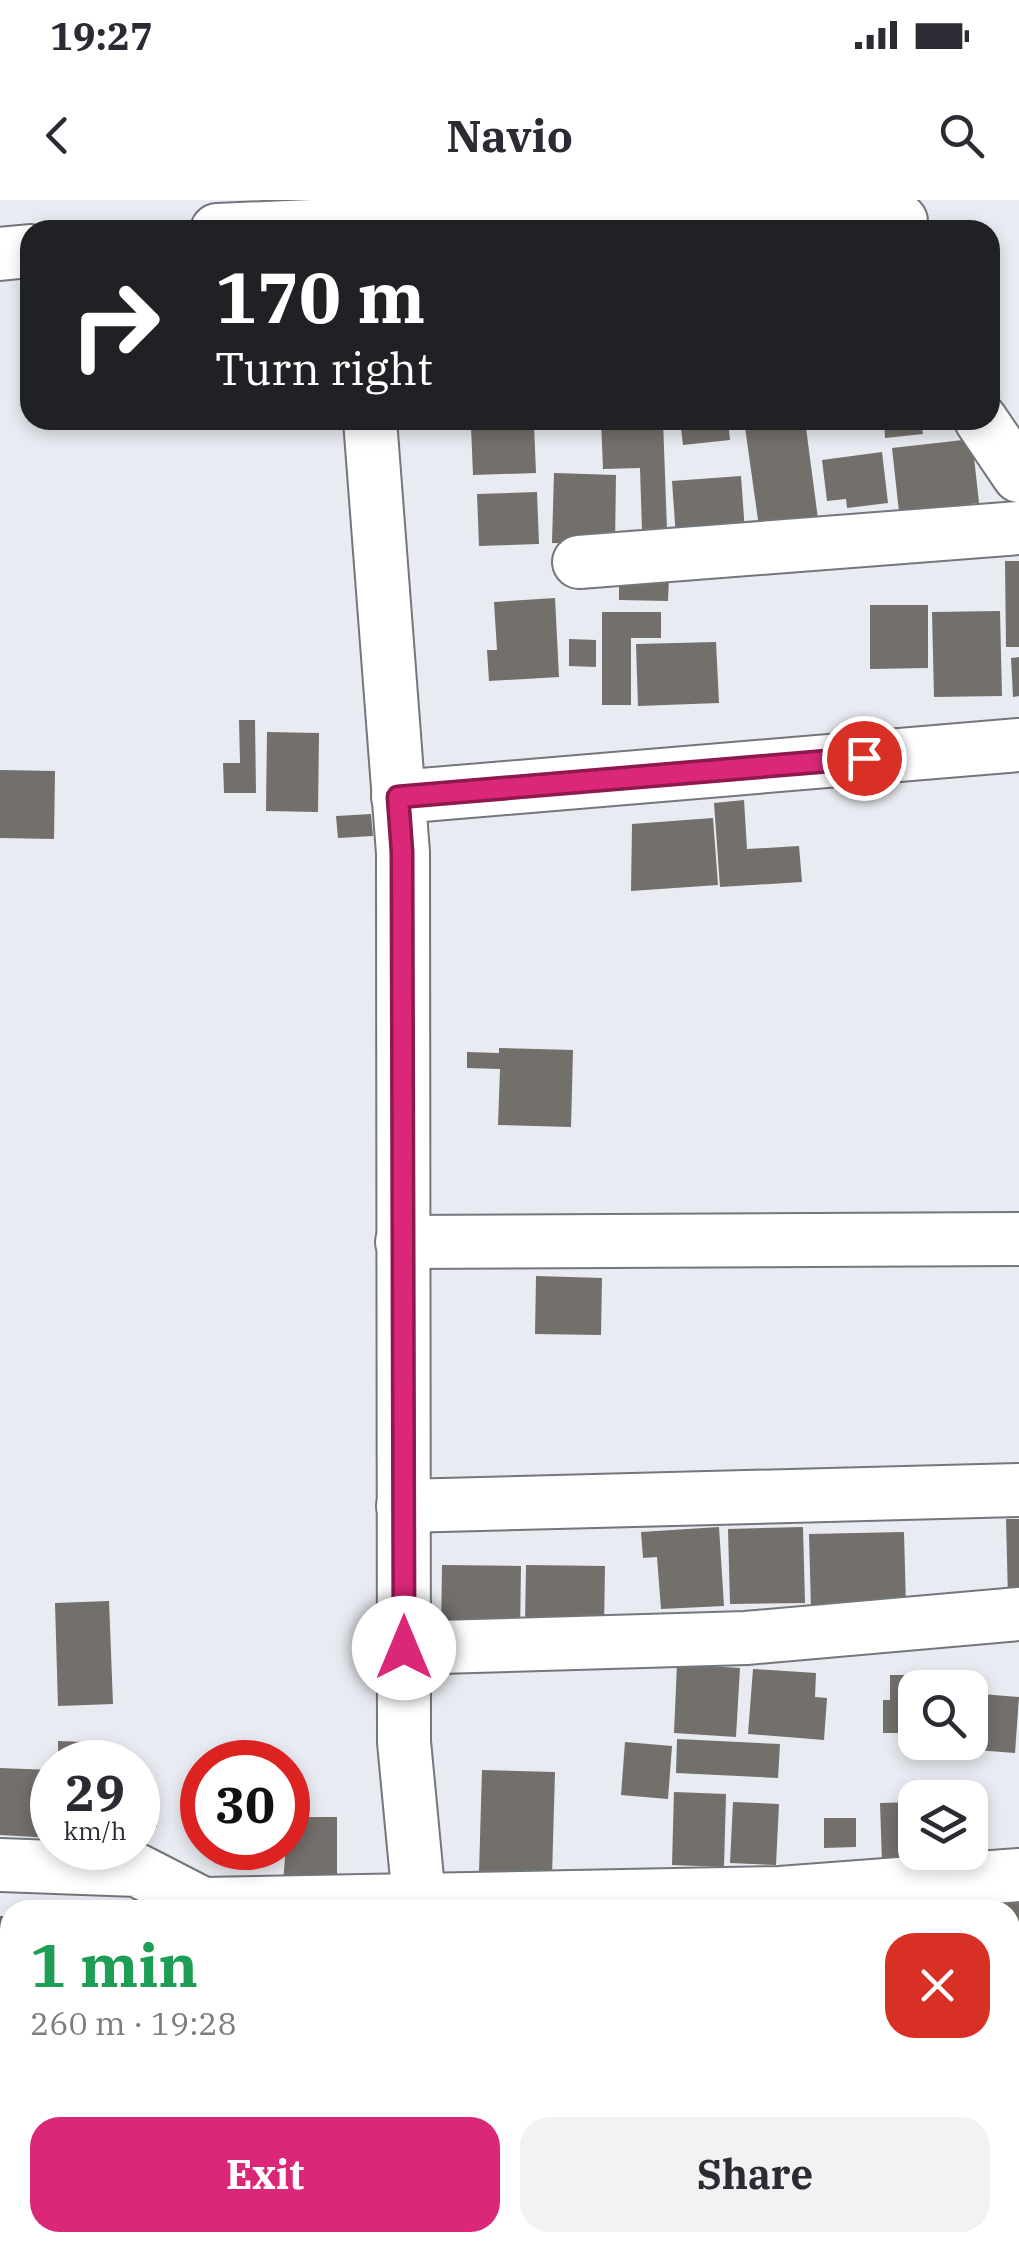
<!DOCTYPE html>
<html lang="en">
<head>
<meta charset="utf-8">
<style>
  body { margin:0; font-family:"IBM Plex Serif",serif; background:#f2f2f3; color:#2b2b33; height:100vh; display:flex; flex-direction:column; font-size:38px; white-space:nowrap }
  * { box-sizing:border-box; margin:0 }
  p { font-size:32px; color:#7c7c81 }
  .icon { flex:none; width:55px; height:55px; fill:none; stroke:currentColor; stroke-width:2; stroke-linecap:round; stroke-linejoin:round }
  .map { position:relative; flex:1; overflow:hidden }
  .sheet { position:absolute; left:0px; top:1700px; width:1020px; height:352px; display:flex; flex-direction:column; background:#fff; border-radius:30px 30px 0 0; box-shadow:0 5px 15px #0003 }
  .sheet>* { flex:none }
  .banner { position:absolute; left:20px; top:20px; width:980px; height:210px; border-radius:30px; box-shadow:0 5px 15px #0003; background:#202124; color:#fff; overflow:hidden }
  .tools { position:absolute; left:898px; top:1470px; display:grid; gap:20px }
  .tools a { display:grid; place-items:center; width:90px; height:90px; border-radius:20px; background:#fff; box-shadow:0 5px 15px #0003; font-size:50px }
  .speed { position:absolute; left:30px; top:1540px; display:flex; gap:20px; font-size:50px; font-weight:700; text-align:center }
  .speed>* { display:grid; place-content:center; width:130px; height:130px; border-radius:50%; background:#fff; box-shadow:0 5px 15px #0003; line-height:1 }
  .speed small { font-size:25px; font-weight:400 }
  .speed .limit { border:15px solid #d22; background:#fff; color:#111 }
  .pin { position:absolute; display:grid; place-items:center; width:85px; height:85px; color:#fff; margin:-42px; border:5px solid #fff; border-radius:50%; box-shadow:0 2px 10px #0007 }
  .me { position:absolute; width:110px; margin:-55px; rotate:0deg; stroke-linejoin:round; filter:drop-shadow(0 0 8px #0008) }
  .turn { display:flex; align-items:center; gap:35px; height:210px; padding:0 30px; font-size:45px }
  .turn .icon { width:130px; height:130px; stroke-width:2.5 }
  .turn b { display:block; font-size:70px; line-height:85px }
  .round { display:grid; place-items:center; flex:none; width:105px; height:105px; border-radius:30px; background:#f2f2f3 }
  .overview { display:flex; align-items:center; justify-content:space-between; height:170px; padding:0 30px }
  h1 { font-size:60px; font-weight:700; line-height:75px; color:#1e9e55 }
  .primary-button { display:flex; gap:20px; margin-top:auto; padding:20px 30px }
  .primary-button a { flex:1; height:115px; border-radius:30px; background:#db2777; color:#fff; font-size:40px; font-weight:700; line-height:115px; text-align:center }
  .primary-button a+a { background:#f2f2f3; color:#2b2b33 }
  .status { display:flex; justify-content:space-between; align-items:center; height:70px; padding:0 50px; background:#fff; direction:ltr }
  .status svg { height:28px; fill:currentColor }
  header { display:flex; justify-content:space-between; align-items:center; height:130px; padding:0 30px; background:#fff; font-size:45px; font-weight:700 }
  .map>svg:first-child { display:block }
  .building { fill:#736f6a }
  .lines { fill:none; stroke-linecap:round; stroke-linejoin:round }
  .minor-casing { stroke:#73767b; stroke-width:56 }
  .minor { stroke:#fff; stroke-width:52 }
  .route-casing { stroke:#8e194d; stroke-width:25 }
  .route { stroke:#db2777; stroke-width:18 }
</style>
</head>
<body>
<div class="status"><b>19:27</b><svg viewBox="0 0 49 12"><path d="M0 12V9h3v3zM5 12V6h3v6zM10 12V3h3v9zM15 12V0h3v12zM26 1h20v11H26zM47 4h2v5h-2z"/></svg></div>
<header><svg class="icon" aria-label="back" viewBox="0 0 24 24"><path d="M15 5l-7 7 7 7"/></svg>Navio<svg class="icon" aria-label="search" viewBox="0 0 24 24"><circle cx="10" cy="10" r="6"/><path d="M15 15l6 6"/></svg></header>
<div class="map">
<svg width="1019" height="2051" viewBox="0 0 1019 2051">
  <rect width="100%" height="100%" fill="#e8ebf1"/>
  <!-- building -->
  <g class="building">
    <path d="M601,220H663L667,330H642L640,268L603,269Z"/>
    <path d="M680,220H728L730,240L683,245Z"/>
    <path d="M744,220H805L818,319L759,327Z"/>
    <path d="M814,220H864V222L815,229Z"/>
    <path d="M884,220H921L923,234L885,238Z"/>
    <path d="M534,225L536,273L473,275L471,227Z"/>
    <path d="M972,239L979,303L899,312L892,248Z"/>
    <path d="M882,252L888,303L847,308L846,299L827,301L822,260Z"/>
    <path d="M554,273L616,275L615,344L552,343Z"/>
    <path d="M741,276L745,332L676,337L672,281Z"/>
    <path d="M537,292L539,344L479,346L477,294Z"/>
    <path d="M1005,361H1019V447H1006Z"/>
    <path d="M619,377L669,378L668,401L619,400Z"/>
    <path d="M555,398L559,477L489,481L487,450H497L494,402Z"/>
    <path d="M870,405H928V468L870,469Z"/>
    <path d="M1000,411L1002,496L934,497L932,412Z"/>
    <path d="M602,412H661V438H631V505H602Z"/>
    <path d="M569,439L596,440V467L569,466Z"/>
    <path d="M716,442L719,503L638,506L636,444Z"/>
    <path d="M1019,457V496L1013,497L1011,458Z"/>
    <path d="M239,520H255L256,593H224L223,563H240Z"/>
    <path d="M267,532L319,533L318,612L266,611Z"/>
    <path d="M0,570L55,571L54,639L0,638Z"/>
    <path d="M744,600L747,649L799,646L802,682L720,687L714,603Z"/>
    <path d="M371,614L373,636L338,638L336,616Z"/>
    <path d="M713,618L718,685L631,691L632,624Z"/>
    <path d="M499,848L573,850L571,927L498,925L500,869L467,868V852L499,853Z"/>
    <path d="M536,1076L602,1078L601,1135L535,1134Z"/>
    <path d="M1006,1319H1019V1398H1008Z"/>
    <path d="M719,1327L724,1406L661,1409L657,1357L643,1358L641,1332Z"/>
    <path d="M803,1327L805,1403L730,1404L728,1329Z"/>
    <path d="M904,1332L906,1407L811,1409L809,1334Z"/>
    <path d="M442,1365L521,1366L520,1435L441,1434Z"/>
    <path d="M526,1365L605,1366L604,1428L525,1426Z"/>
    <path d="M109,1401L113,1504L58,1506L55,1403Z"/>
    <path d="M677,1464L740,1468L736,1537L674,1533Z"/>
    <path d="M753,1469L816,1473L815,1497L827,1498L824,1540L748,1534Z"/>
    <path d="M890,1475H948V1488H915V1533H883V1500H890Z"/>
    <path d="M970,1493L1019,1497L1015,1553L963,1549V1542H970Z"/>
    <path d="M677,1539L780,1544L778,1578L676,1573Z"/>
    <path d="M58,1541L113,1543V1562H58Z"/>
    <path d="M625,1542L672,1546L668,1599L621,1595Z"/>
    <path d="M0,1568L52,1570V1638L0,1635Z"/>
    <path d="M482,1570L555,1572L552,1676L479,1673Z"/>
    <path d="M138,1588L158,1589L157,1627L138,1626Z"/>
    <path d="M674,1592L726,1594L724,1667L672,1665Z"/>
    <path d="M733,1602L779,1604L776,1665L730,1663Z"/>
    <path d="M915,1602V1652H933L934,1660L882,1662L880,1603Z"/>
    <path d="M288,1617H337V1684H283Z"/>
    <path d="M824,1618H856V1647L824,1648Z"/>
    <path d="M975,1689H1019V1782H1010V1710H963Z"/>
    <path d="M0,1716H10V1784L0,1783Z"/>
    <path d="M0,1805L10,1806V1846L0,1845Z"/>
    <rect x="1010" y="1833" width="9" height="57"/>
    <rect x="1010" y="1898" width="9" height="74"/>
    <path d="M0,2006L10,2008V2042H56L54,2051H0Z"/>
    <path d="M1010,2011L1019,2013V2044L1010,2042Z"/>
    <path d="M76,2042H125L124,2051H75Z"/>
    <path d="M132,2042H174L173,2051H131Z"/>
    <path d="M179,2042H225L224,2051H178Z"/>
    <path d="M227,2042H273L272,2051H226Z"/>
    <path d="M275,2042H361L359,2051H274Z"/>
    <path d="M364,2042H402L401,2051H364Z"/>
    <rect x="570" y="2042" width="53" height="9"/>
    <path d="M669,2042H723L722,2051H667Z"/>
    <path d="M726,2042H791L790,2051H725Z"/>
    <path d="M853,2042H958L957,2051H875L852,2049Z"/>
  </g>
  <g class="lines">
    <!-- minor casing -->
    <g class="minor-casing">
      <g id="minor">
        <path d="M217,30L549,16L901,21"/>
        <path d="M0,54L30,51"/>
        <path d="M370,220L403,653L404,1542L420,1710"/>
        <path d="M981,220L1019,276"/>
        <path d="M579,362L1019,328"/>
        <path d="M398,597L1019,545"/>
        <path d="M402,1042L1019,1039"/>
        <path d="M403,1306L1019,1290"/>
        <path d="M404,1448L746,1438L1019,1414"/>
        <path d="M0,1665L137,1670L203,1704L780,1693L1019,1675"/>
        <path d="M0,1860H10"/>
        <path d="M1010,1976L1019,1977"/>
        <path d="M435,2051V2042"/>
      </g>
    </g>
    <!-- minor -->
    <use href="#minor" class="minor"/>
  </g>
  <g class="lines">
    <!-- route casing -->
    <g class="route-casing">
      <path id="route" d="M404,1448L402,652L398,597L864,558"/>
    </g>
    <!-- route -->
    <use href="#route" class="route"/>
  </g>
</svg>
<div class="tools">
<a><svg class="icon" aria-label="search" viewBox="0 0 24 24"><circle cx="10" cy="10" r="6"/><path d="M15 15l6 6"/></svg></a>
<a><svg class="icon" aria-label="layers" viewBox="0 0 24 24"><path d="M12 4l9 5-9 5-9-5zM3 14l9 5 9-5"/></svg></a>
</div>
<div class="speed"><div>29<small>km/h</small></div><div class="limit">30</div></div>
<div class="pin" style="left:864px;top:558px;background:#d93025"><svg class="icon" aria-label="arrive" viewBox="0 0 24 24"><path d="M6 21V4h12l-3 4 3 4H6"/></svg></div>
<svg class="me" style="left:404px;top:1448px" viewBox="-20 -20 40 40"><circle r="19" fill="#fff"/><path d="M0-13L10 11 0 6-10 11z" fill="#db2777"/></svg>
<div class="banner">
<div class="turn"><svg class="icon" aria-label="right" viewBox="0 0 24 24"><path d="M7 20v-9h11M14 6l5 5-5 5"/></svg><div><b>170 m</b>Turn right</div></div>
</div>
<section class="sheet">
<div class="overview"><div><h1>1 min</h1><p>260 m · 19:28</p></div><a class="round" style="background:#d93025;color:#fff"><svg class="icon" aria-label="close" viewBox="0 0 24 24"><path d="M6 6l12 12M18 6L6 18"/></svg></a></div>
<div class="primary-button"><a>Exit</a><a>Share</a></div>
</section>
</div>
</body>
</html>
